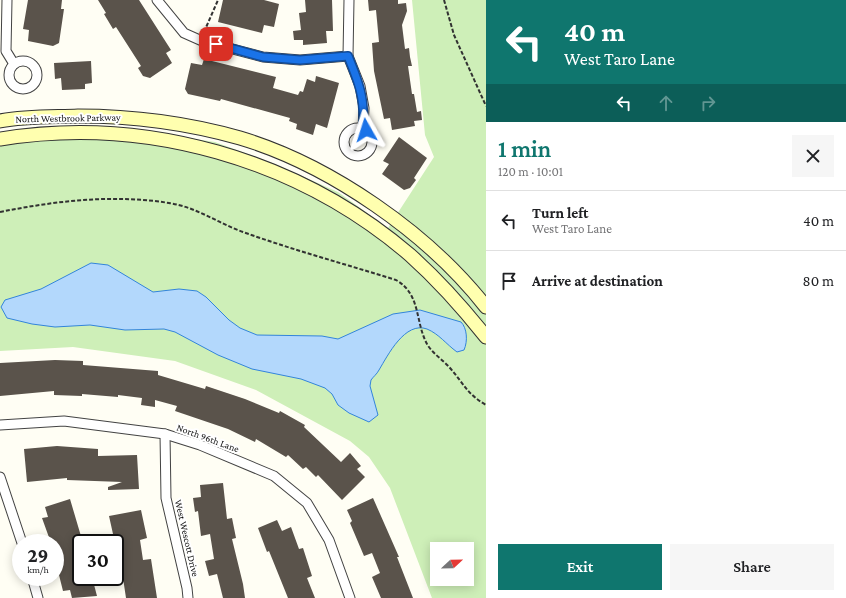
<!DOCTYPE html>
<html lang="en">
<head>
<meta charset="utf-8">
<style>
  body { margin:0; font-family:"Crimson Pro",serif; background:#f6f6f6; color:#202124; height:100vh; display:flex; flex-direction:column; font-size:15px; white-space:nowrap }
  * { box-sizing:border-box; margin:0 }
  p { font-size:13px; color:#757577 }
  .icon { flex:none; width:22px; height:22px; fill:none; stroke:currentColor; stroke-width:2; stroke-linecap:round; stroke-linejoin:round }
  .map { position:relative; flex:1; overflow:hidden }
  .sheet { display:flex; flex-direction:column; background:#fff; width:360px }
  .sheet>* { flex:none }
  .banner { background:#0f766e; color:#fff; overflow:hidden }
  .needle { width:26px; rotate:68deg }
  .buttons { position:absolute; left:430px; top:542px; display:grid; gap:8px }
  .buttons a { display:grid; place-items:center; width:44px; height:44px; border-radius:0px; background:#fff; box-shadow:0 2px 10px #0003; font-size:20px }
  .speed { position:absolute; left:12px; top:534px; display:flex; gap:8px; font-size:20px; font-weight:700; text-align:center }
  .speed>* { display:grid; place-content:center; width:52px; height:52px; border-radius:50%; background:#fff; box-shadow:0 2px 10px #0003; line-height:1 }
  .speed small { font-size:10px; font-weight:400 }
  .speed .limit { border:2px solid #111; border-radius:6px; background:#fff; color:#111 }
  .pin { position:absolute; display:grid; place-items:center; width:34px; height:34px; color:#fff; margin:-17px; border-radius:8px; box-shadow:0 2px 6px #0006 }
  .me { position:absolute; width:44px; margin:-22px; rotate:354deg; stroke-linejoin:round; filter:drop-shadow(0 0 3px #0008) }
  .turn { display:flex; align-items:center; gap:14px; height:84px; padding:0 12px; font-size:18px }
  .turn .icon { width:52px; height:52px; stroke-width:2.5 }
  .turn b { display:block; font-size:28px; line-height:34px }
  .lanes { display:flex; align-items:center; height:38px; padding:0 12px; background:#0003; justify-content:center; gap:20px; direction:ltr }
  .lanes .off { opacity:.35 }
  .round { display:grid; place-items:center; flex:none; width:42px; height:42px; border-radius:0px; background:#f6f6f6 }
  .head { display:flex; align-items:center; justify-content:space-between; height:68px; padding:0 12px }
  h1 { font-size:24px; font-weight:600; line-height:30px; color:#0f766e }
  .action { display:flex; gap:8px; margin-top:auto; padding:8px 12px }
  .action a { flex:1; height:46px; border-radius:0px; background:#0f766e; color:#fff; font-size:16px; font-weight:600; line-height:46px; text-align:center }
  .action a+a { background:#f6f6f6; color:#202124 }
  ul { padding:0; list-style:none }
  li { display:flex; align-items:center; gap:12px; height:60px; padding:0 12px; border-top:1px solid #e0e0e0 }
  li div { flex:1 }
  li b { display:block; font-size:15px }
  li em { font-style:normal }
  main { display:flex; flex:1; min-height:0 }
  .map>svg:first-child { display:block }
  .green { fill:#ceefb8; fill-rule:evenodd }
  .water { fill:#b3d8fc; stroke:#3284db }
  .building { fill:#5a534b }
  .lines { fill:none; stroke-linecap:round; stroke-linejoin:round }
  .street-casing { stroke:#434343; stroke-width:11 }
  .secondary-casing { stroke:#323232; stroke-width:15 }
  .path { stroke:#323232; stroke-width:2; stroke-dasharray:4 2; stroke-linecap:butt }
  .street { stroke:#fff; stroke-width:9 }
  .secondary { stroke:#ffffaf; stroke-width:13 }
  .route-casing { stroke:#114b97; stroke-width:10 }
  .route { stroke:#1a73e8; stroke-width:7 }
  .labels { text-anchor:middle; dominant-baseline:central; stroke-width:4; stroke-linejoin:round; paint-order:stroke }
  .street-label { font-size:10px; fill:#101010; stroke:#fff }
</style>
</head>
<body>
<main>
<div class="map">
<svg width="486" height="598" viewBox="0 0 486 598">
  <rect width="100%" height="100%" fill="#fffef4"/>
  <!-- green -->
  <path class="green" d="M412,0H486V598H432L390,488L369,457L350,441L256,390L175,361L73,347L0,351V133L55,127L121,128L215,142L270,162L338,192L388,228L434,157L425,135ZM437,549H467V579H437Z"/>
  <!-- water -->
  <path class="water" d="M91,263L108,265L153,292L179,289L197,291L206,297L229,320L240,328L257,335L322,336L338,339L393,314L420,310L461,322C467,328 468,341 464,350L457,352C446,344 439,334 427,329C405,321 388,355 379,370C377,374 373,377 371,380L370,386L378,415L369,422L349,413L338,405L332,394L325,388L301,379L252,369L218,355L175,332L164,329L125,330L90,325L55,327L32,324L7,318L1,307L5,300L41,289Z"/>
  <!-- building -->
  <g class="building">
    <path d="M28,0H62L61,9H64L59,43L53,46L28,41L29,30L23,29Z"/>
    <path d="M98,0H139L171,50L166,53L172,63L150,78L143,76L138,68L141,66L116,27L113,29L104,14L106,13Z"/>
    <path d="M223,0H264L279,4L274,27L264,25L262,33L218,22Z"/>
    <path d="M305,0H332L333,31H326L327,43L303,45V40H294L293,31L301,30L299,13L306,12Z"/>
    <path d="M368,0H398V4L406,3L407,11L402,25L405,49L409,48L410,57L412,66H408L412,94H414L417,112L421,111L422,120L414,121L415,126L392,130L390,118L384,119L374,71L372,43L379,42L376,10L369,11Z"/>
    <path d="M204,59L276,77L273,88L298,95L300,91L303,92L307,79L315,82L316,76L339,83L327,128L316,124L313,135L296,129L297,124L289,121L290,118L221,99L220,101L188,94L185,89L191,63L202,65Z"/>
    <path d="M91,61L92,83L85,84V89L62,90L61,78L55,79L54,63Z"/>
    <path d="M399,137L427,158L414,178L416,180L410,188L404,190L382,174L389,164L383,161Z"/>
    <path d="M55,360L83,361V365L158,371V375L205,389L206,386L245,399L279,413L280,411L305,425L304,427L341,462L350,453L361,466L357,469L365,477L342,500L318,475L316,477L306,467L303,469L288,455L286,457L256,439L255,442L228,429L175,411L177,406L155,400V407L141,405L142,398L118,395V397L82,394V396L54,395V391L0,396V363Z"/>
    <path d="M57,446L98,449V456L137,455L139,489L108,490V487L122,482L67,480V478L27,482L24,449Z"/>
    <path d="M223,483L227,519L232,518L236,538L232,539L243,584L245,598H223L217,574L209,576L205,561L214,559L210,534L201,536L198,511L195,512L193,498L201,497L200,485Z"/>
    <path d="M373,498L399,557H397L413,598H381L372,577L380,573L372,553L364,556L350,523L352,521L347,510Z"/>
    <path d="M70,499L83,543H81V577H92L97,596L72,598L70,590L63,591L55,559V543H51L42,518L48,517L45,507Z"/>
    <path d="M141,510L147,538L140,540L143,560L151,559L157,598H126L123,578L119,579L115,543L109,516Z"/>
    <path d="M277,520L282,531L291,527L299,549L303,548L312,576L307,578L315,598H288L269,551L267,552L258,528Z"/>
  </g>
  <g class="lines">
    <!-- street casing -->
    <g class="street-casing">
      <g id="street">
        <path d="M7,0L6,51L14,64"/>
        <path d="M157,0L184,33L202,41L263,57L300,60L348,56"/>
        <path d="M349,0L348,56L360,86L364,108L363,128"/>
        <circle cx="23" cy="75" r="14"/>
        <circle cx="358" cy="142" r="14"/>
        <path d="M0,425L64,421L165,434L200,445L274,476L307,503L329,540L350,598"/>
        <path d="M165,434L166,498L187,588L188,598"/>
        <path d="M0,477L22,543"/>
        <path d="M32,577L38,598"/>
      </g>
    </g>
    <!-- secondary casing -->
    <g class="secondary-casing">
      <g id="secondary">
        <path d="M0,121C25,116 53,117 78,116C133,116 187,123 240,138C330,165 428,233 486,307"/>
        <path d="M0,139C145,115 298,159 410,255C438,280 463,308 486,337"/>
      </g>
    </g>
    <!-- path -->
    <g class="path">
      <path d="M444,0L454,35L486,106"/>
      <path d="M204,32L218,0"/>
      <path d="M0,212C55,201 113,194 169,203C196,207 218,223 243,232C293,250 345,264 396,280C421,294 415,322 427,344C432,353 443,360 450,368C464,384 467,394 486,405"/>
    </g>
    <!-- street -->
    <use href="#street" class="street"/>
    <!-- secondary -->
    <use href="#secondary" class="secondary"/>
  </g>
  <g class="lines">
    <!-- route casing -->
    <g class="route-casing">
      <path id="route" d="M216,44L263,57L300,60L348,56C359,83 365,98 363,128L366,130"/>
    </g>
    <!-- route -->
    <use href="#route" class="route"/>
  </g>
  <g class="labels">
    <!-- street labels -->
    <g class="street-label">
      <text transform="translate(68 118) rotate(-1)">North Westbrook Parkway</text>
      <text transform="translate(208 438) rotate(20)">North 96th Lane</text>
      <text transform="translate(187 538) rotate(77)">West Wescott Drive</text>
    </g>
  </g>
</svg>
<div class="buttons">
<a><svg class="needle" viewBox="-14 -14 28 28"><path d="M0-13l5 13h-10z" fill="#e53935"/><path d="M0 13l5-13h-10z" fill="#757577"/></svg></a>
</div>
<div class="speed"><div>29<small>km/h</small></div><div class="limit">30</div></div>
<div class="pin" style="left:216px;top:44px;background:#d93025"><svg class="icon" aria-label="arrive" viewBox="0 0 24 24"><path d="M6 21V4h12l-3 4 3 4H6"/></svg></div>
<svg class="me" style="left:366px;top:130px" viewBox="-20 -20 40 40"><path d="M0-17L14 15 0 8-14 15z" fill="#1a73e8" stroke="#fff" stroke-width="4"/></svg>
</div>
<section class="sheet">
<div class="banner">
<div class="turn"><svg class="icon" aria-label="left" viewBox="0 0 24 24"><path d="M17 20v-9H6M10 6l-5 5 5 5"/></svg><div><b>40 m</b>West Taro Lane</div></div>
<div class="lanes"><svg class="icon" aria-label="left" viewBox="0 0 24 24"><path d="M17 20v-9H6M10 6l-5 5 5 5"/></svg><svg class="icon off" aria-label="ahead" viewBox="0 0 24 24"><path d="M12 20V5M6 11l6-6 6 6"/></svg><svg class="icon off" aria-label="right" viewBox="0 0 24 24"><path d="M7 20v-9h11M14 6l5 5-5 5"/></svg></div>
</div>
<div class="head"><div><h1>1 min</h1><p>120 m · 10:01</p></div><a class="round"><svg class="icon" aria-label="close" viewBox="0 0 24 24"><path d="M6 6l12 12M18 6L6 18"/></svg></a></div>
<ul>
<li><svg class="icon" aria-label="left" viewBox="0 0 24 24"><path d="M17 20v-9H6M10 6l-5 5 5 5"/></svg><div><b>Turn left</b><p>West Taro Lane</p></div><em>40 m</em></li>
<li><svg class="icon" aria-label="arrive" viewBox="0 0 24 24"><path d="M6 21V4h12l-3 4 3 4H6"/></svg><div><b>Arrive at destination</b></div><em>80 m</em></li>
</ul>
<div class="action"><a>Exit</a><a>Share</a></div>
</section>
</main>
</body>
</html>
